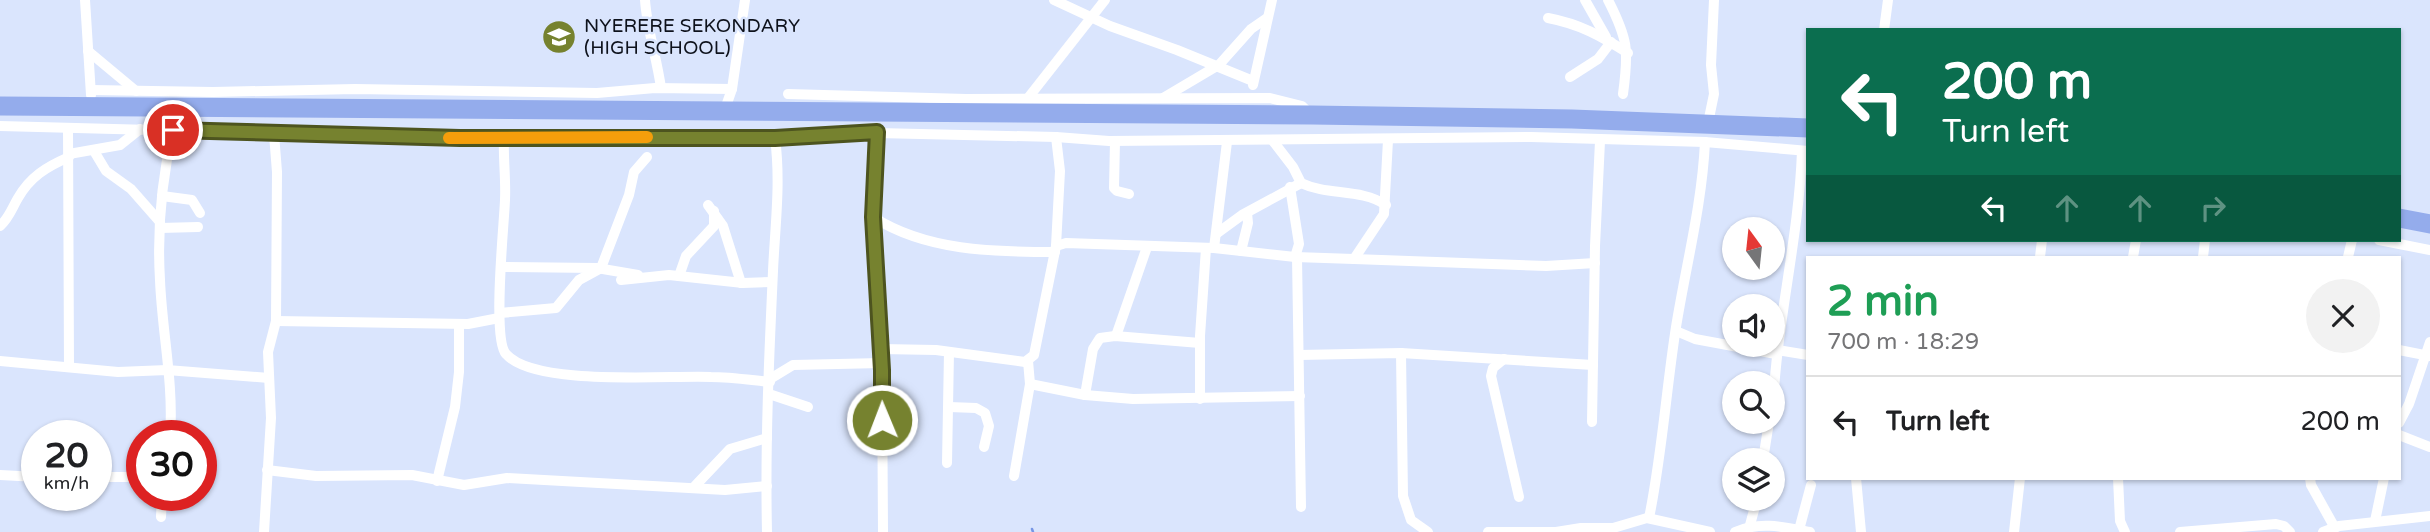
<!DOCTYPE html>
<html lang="en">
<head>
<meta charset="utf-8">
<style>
  body { margin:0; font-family:"Varela Round",sans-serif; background:#f2f2f2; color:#202124; height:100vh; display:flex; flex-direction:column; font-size:26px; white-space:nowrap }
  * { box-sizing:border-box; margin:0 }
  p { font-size:23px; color:#757577 }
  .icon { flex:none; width:38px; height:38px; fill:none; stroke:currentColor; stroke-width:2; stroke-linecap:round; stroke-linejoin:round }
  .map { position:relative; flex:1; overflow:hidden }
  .details { position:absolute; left:1806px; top:256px; width:595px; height:224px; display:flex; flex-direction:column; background:#fff; border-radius:0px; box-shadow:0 2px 5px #0004 }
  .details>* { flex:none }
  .banner { position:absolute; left:1806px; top:28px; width:595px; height:214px; border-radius:0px; box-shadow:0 2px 5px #0004; background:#0b6e4f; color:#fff; overflow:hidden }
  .needle { width:46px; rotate:345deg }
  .buttons { position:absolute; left:1722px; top:217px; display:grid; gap:14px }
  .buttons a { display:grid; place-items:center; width:63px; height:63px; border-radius:50%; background:#fff; box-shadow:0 2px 5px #0004; font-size:35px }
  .speed { position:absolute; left:21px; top:420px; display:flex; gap:14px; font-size:35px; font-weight:700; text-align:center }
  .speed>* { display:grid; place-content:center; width:91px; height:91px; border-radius:50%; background:#fff; box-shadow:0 2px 5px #0004; line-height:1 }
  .speed small { font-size:18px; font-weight:400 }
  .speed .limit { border:10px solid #d22; background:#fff; color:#111 }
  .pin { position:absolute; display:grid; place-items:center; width:60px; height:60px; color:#fff; margin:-30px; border:4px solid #fff; border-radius:50%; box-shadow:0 2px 7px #0007 }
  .me { position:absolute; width:77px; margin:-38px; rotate:359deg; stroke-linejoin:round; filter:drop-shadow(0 0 5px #0008) }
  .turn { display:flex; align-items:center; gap:24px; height:147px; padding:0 21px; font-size:32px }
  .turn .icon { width:91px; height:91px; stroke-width:2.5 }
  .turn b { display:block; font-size:49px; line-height:60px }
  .lanes { display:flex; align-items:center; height:66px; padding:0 21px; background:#0003; justify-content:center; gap:35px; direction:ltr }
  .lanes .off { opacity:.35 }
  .round { display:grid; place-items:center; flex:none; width:74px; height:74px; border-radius:37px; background:#f2f2f2 }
  .overview { display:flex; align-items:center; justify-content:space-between; height:119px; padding:0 21px }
  h1 { font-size:42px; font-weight:700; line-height:52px; color:#1e9e55 }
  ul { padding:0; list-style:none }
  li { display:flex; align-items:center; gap:21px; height:91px; padding:0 21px; border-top:2px solid #e0e0e0 }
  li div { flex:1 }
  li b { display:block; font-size:26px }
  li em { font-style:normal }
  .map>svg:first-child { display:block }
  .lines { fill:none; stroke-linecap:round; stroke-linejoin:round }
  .stream { stroke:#7695e5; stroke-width:2.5 }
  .minor { stroke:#fff; stroke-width:10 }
  .trunk { stroke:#94acec; stroke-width:19 }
  .route-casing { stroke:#4d541f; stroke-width:18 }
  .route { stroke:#76822f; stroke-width:12 }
  .slow { stroke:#f59e0b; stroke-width:12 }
  .labels { text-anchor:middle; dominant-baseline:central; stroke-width:5; stroke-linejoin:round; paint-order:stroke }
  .poi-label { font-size:19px; fill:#0e121c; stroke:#dae5fd; text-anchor:start }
</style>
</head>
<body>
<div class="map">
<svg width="2430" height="532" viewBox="0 0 2430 532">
  <rect width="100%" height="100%" fill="#dae5fd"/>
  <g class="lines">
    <!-- stream -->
    <path class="stream" d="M1032,529L1033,532"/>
    <!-- minor -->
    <g class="minor">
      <path d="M85,0L91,95"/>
      <path d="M645,0C647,30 657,58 661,88"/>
      <path d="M1054,0L1110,26L1177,50L1253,81"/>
      <path d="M1585,0L1606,37"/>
      <path d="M1608,0C1628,39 1629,50 1623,94"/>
      <path d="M1548,18C1580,24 1601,36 1628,53"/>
      <path d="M1884,30L1888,0"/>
      <path d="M88,51L136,91"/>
      <path d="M1218,66L1251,29L1267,18"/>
      <path d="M1570,77L1598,59L1611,42"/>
      <path d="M1253,85L1272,0"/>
      <path d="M91,90L213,92L355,89L597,93L655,88L732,89"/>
      <path d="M788,94L966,99L1270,98L1302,106L1309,113"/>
      <path d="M1028,98L1105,0"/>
      <path d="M1163,98L1217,66"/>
      <path d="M725,109L732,89L745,0"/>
      <path d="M1708,123L1714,94L1711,65L1714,0"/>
      <path d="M0,126L460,138H775L877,133L1056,137L1109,141L1531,137L1705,142L1808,151"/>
      <path d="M68,128L69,367"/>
      <path d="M877,133L873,217L882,370L883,532"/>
      <path d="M504,136C503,158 506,179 505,200C504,226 492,339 506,354C535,387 668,375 711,377C730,377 750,380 770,382"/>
      <path d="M1115,141L1114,188L1117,191L1129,194"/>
      <path d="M1273,141L1293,167L1301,183C1328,196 1360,188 1386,205"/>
      <path d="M94,151L106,171L131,189L160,222"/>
      <path d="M69,154L120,145L140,129"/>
      <path d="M1290,187L1299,244L1295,257"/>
      <path d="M162,196L192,200L200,213"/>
      <path d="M708,205L723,226L741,283"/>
      <path d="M873,217C926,251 993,252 1055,252"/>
      <path d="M0,226C9,218 12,208 18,198C30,177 46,167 69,157"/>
      <path d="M160,228L198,227"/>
      <path d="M1216,234L1242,215L1301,183"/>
      <path d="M2379,240L2430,250"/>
      <path d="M1056,246L1066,243L1214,248L1295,257L1354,259L1546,266L1595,263"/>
      <path d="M1214,248L1227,142"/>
      <path d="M1241,251L1248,223L1247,213"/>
      <path d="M1297,257L1301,507"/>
      <path d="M2040,257L2042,240"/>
      <path d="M2133,257L2136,240"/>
      <path d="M2203,257L2205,240"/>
      <path d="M2348,257L2352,240"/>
      <path d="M1354,259L1384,214L1388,140"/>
      <path d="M502,267L597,268L638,275"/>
      <path d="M679,276L686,256L714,226V211"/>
      <path d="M621,280L669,275L743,283L772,282"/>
      <path d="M500,313L556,308L579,280L601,268L629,195L634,172L647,157"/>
      <path d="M276,321L468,324L499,318"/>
      <path d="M1676,331L1695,339L1776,354"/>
      <path d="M1116,336L1147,247"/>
      <path d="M881,349L936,350L1025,362L1034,355L1056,246L1060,171L1056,137"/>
      <path d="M1777,350L1808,355"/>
      <path d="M2399,350L2430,356"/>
      <path d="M1401,353L1403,496L1411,520L1428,532"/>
      <path d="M1299,355L1401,353L1593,365"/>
      <path d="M1504,359L1493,368L1491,376L1519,497"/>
      <path d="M0,361L118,372L167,370L269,378"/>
      <path d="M770,379L793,365L882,363"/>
      <path d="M1030,384L1085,395L1133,399L1300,396"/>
      <path d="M769,394L808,407"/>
      <path d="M1085,395L1093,349L1100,338L1115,336L1200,343"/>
      <path d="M1200,399V336L1206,248"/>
      <path d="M1773,406C1777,320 1799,237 1802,151"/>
      <path d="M949,407L976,408L985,413L989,426L984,447"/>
      <path d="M1592,422L1595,246L1600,141"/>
      <path d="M2399,423L2409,404L2430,342"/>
      <path d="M2399,435L2430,447"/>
      <path d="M170,436C174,384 162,332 160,280C157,230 162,178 173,130"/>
      <path d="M1763,460L1769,422"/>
      <path d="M947,463L949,352"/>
      <path d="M267,470L316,476L412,475L464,485L507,478L725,490L767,486"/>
      <path d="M0,475L37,477"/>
      <path d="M1014,476L1030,384L1028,361"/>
      <path d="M96,477H142"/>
      <path d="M1856,478L1861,532"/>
      <path d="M2118,478L2120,521L2125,532"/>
      <path d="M2310,478L2311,485L2335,528"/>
      <path d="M437,481L455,407L459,372V324"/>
      <path d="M695,486L730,449L767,438"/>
      <path d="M161,517L162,495"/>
      <path d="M1649,518C1662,455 1666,391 1676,327C1686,265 1702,205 1705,142"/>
      <path d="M2375,521L2384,478"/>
      <path d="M1750,525L1757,499"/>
      <path d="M1799,530L1811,485"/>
      <path d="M264,532L271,418L268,352L276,321L277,172L274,134"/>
      <path d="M767,532C765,445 769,358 773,271C775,226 781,183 775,138"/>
      <path d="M1488,532H1554"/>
      <path d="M1556,532L1581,528H1613L1647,518L1710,532"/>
      <path d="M1735,532C1760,521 1784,527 1810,532"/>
      <path d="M2014,532L2020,478"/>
      <path d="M2180,532L2276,524L2284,526L2290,532"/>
      <path d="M2323,532L2339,526L2430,516"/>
    </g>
    <!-- trunk -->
    <g class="trunk">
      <path d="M0,106L1312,115L1572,119L1808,128"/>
      <path d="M2399,218L2430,224"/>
    </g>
  </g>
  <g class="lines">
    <!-- route casing -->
    <g class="route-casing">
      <path id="route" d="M173,130L460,138H775L877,132L873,217L882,370V420"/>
    </g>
    <!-- route -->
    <use href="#route" class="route"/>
    <!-- slow -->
    <path class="slow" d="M449,138L647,137"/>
  </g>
  <!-- icons -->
  <defs>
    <g id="school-disc" transform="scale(1.75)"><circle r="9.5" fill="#76822f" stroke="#dae5fd"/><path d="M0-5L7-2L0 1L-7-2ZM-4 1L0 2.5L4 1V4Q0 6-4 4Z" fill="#fff"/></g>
  </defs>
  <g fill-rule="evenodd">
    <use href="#school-disc" x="559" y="37"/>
  </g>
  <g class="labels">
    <!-- poi labels -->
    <g class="poi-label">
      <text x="584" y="26">NYERERE SEKONDARY<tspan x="584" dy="22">(HIGH SCHOOL)</tspan></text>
    </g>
  </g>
</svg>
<div class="buttons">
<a><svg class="needle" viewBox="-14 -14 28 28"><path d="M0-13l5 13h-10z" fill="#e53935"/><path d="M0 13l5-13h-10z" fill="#757577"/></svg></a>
<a><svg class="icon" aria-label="sound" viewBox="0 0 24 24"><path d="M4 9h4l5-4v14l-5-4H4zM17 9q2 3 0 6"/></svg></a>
<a><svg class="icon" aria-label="search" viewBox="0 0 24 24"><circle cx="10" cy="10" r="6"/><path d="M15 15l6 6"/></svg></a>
<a><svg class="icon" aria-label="layers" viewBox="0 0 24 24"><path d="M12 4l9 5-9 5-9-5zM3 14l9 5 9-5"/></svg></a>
</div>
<div class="speed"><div>20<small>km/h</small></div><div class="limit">30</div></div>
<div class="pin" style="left:173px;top:130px;background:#d93025"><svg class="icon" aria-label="arrive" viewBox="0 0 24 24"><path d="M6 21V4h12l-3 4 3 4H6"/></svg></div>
<svg class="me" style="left:882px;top:420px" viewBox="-20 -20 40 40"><circle r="17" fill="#76822f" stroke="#fff" stroke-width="3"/><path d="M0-11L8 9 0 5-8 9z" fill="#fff"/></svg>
<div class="banner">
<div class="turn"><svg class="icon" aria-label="left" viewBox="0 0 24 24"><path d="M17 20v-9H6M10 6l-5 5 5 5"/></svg><div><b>200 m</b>Turn left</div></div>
<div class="lanes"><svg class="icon" aria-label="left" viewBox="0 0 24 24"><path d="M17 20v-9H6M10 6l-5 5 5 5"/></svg><svg class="icon off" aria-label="ahead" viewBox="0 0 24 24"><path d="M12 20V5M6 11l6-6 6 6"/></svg><svg class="icon off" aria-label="ahead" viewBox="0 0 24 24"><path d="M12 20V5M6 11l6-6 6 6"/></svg><svg class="icon off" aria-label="right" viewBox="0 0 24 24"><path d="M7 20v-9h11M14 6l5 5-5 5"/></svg></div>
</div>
<section class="details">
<div class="overview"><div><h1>2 min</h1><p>700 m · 18:29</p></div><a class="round"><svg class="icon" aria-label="close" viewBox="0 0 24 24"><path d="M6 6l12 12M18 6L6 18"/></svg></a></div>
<ul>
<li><svg class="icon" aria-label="left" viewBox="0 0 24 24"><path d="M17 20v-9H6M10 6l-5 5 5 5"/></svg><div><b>Turn left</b></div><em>200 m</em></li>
</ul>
</section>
</div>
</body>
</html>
